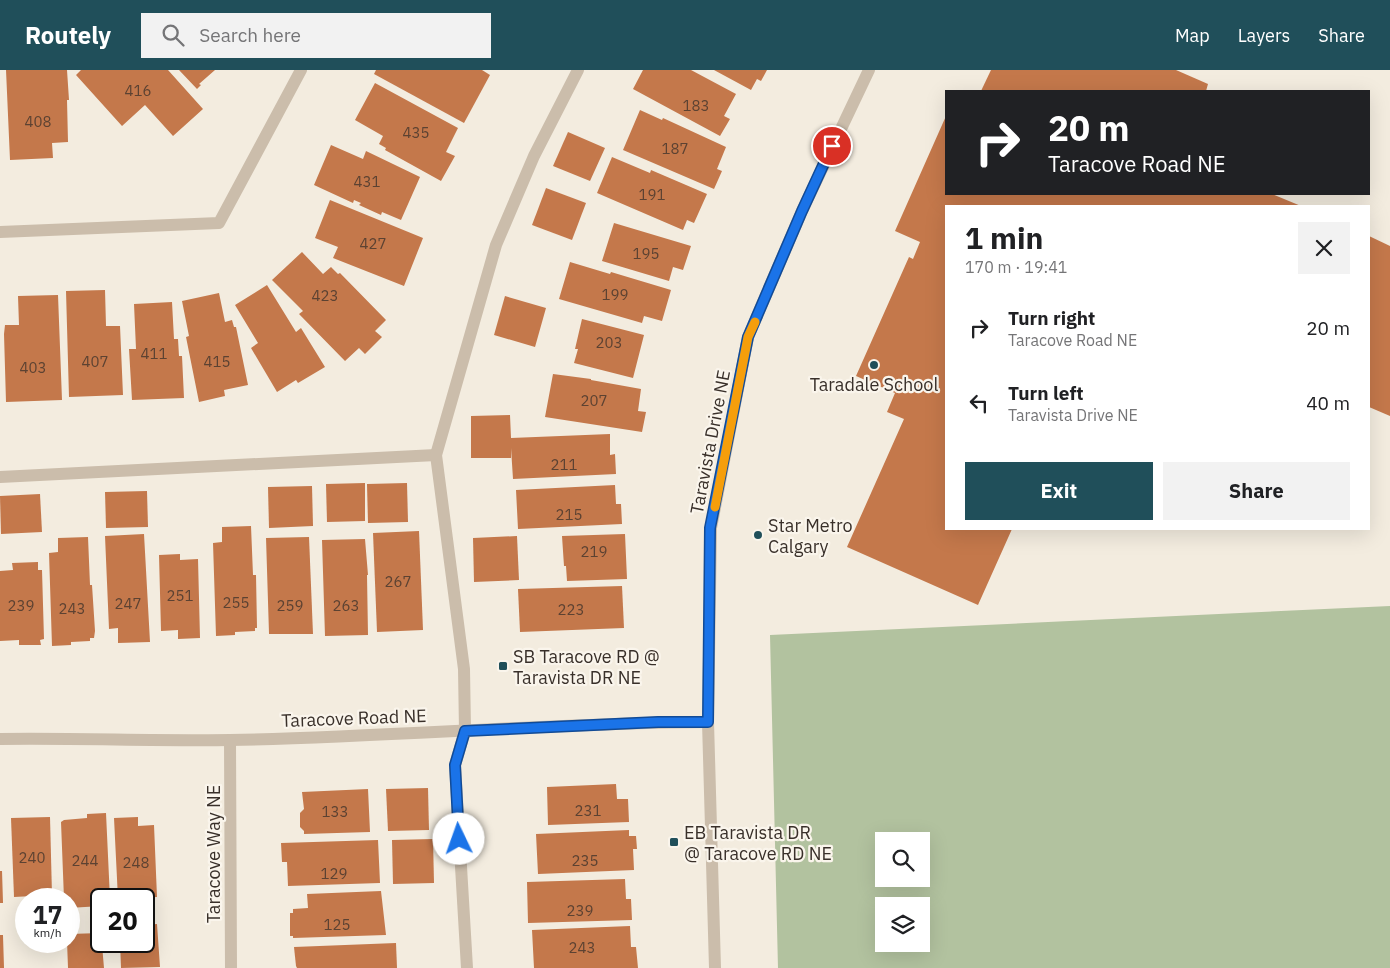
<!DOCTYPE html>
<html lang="en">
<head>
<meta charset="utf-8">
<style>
  body { margin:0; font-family:"IBM Plex Sans",sans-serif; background:#f2f2f2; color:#202124; height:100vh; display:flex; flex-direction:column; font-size:19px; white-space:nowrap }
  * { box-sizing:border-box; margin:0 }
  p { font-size:16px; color:#757577 }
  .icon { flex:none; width:28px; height:28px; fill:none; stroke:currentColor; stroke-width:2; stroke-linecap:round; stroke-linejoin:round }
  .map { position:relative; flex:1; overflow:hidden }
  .side { position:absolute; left:945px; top:135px; width:425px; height:325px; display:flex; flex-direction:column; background:#fff; border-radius:0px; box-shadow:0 5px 20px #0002 }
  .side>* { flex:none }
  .hud { position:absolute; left:945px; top:20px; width:425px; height:105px; border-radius:0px; box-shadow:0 5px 20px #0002; background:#202124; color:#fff; overflow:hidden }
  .tools { position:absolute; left:875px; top:762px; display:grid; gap:10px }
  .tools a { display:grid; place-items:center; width:55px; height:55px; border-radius:0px; background:#fff; box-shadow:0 5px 20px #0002; font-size:25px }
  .speed { position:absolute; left:15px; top:818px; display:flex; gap:10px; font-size:25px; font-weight:700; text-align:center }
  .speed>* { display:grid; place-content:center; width:65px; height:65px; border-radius:50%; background:#fff; box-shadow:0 5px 20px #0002; line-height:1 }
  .speed small { font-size:12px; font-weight:400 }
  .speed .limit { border:2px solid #111; border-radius:8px; background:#fff; color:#111 }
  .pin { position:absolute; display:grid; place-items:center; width:42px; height:42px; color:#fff; margin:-21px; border:2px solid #fff; border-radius:50%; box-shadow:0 1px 5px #0007 }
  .me { position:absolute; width:55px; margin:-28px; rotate:357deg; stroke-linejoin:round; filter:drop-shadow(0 0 4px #0008) }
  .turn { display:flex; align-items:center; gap:18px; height:105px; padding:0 20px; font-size:22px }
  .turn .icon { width:65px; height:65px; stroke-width:2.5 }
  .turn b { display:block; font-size:35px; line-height:42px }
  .round { display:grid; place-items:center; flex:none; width:52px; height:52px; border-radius:0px; background:#f2f2f2 }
  .summary { display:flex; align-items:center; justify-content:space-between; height:85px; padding:0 20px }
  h1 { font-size:30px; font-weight:700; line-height:38px }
  .button { display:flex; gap:10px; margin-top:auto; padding:10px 20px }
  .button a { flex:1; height:58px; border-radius:0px; background:#204f5a; color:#fff; font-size:20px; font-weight:700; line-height:58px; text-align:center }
  .button a+a { background:#f2f2f2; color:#202124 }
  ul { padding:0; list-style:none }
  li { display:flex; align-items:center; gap:15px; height:75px; padding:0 20px }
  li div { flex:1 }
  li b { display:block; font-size:19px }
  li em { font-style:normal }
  header { display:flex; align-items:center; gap:30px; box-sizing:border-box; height:70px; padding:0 25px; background:#204f5a; color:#fff }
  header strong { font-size:24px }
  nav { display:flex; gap:28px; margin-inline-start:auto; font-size:18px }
  .search { width:350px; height:45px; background:#f2f2f2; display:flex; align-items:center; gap:12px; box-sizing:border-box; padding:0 18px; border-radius:0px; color:#757577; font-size:19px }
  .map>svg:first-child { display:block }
  .green { fill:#b2c29f; fill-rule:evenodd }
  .building { fill:#c4784b }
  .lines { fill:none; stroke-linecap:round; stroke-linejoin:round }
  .minor { stroke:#cbbdab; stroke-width:12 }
  .route-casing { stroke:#114b97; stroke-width:12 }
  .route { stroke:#1a73e8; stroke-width:9 }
  .slow { stroke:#f59e0b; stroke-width:9 }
  .poi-dot { fill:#204f5a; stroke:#faf5ec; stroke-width:2 }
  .labels { text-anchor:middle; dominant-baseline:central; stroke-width:4.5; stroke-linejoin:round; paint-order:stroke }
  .number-label { font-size:15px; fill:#5c4232 }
  .poi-label { font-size:18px; fill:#39302a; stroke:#faf5ec; text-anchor:start }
  .street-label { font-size:18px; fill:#39302a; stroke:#faf5ec }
</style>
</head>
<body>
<header>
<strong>Routely</strong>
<div class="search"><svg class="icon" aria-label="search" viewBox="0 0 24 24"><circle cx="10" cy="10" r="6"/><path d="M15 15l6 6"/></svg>Search here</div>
<nav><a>Map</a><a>Layers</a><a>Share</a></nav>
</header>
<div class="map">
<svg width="1390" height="898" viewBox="0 0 1390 898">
  <rect width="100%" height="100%" fill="#f3ecdf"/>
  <!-- green -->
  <path class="green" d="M1390,536V898H778L770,565ZM884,771H921V809H884ZM884,836H921V874H884Z"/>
  <!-- building -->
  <g class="building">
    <path d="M6,0H67L69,30H67L68,72L52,73L53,88L10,90Z"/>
    <path d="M81,0H168L203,39L173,66L145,35L122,56L76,5Z"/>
    <path d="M179,0H215L199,14L201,15L197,19Z"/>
    <path d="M376,0H482L490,5L464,53L374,4Z"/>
    <path d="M643,0H691L736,24L724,46L730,49L720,66L633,19Z"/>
    <path d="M714,0H767L761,11L757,9L751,20Z"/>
    <path d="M991,0H1176L1208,14L1206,21H981Z"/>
    <path d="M375,13L458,58L446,82L455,86L441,111L385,80L386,78L379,74L383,66L355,50Z"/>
    <path d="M640,40L662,50L663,48L726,77L717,99L722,101L714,119L623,80Z"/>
    <path d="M946,46V124H1272L1301,136H946V459H1012L978,535L847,477L904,349L887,342L895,323L856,306L909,187L913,189L920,172L895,161Z"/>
    <path d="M568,62L605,78L590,111L553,96Z"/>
    <path d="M331,75L363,89L366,81L420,107L401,150L382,142L381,145L359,135L361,133L354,130L353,133L314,115Z"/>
    <path d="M612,87L650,103L651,100L707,124L694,153L687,150L683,160L597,123Z"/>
    <path d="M546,118L586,133L572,170L532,155Z"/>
    <path d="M330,130L423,168L404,216L333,188L338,177L315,168Z"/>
    <path d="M614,153L691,176L683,200L673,197L669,211L602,191Z"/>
    <path d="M1369,166L1390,176V346L1369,337Z"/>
    <path d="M302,182L323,204L331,197L338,204L340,203L386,250L375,261L382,267L365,284L359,278L345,291L299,244L303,241L272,210Z"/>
    <path d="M570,192L610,204L611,202L671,220L662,251L644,246L642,253L559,229Z"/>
    <path d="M267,215L296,262L301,258L325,297L298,313L296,310L277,322L251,278L258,273L235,235Z"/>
    <path d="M105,220L106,256H120L123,325L69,327L66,221Z"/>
    <path d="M219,223L225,252L232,250L234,257H236L248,315L224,320L225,326L199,332L186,267L189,266L182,231Z"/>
    <path d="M58,225L62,330L6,332L4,264L5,255H19L18,226Z"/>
    <path d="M505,226L546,238L535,277L494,265Z"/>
    <path d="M172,232L174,269H178L179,286H182L184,328L132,330L129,279H136L134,234Z"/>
    <path d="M582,249L644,265L633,308L574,293L578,279H575Z"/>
    <path d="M553,304L591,309V310L641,319L638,341L646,342L642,362L545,347Z"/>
    <path d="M510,345L511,368L610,364V385L615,384L616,404L513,409L511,378V388H471V346Z"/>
    <path d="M365,413V451L327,452L326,414Z"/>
    <path d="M407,413L408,452L368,453L367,414Z"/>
    <path d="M615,415L616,434H621L622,454L518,459L516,420Z"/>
    <path d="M312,416L313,456L269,458L268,417Z"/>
    <path d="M147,421L148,457L106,458L105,422Z"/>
    <path d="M40,424L42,462L1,464L0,426Z"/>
    <path d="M251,456L253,505H256L257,558H255V561L235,562V565L216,566L213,473L222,472V457Z"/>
    <path d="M419,461L423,560L377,562L373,463Z"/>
    <path d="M144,464L150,572L118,573V558L109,559L105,466Z"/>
    <path d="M625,464L627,509L567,511L566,496H564L562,466Z"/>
    <path d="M517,466L519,510L474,512L473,468Z"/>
    <path d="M88,467L90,515H92L95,561L94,568H90V571L71,572V575L52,576L49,483L58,482V468Z"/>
    <path d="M309,467L313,564H269L266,468Z"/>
    <path d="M365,469L368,505H367L368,565L325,566L322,470Z"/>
    <path d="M180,484V490L198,489L200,568L178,569V560L161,561L159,485Z"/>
    <path d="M38,492V500H42L44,569L40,570L41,575H19V570L0,571V501L13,500L12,493Z"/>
    <path d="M622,516L624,558L520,562L518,519Z"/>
    <path d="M616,714L617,729H628L629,752L548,755L547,717Z"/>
    <path d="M428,718L429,760L388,761L386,719Z"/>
    <path d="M368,719L370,762L304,764V761L300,757V743L304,739L302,722Z"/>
    <path d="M106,743L110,829H101V836L69,838V829H64L61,752L64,750L87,748V744Z"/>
    <path d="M50,747L52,825L14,827L11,748Z"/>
    <path d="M138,747V756L154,755L157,827L118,829L114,748Z"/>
    <path d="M629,760V766H636L637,779H633L634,800L538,804L536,764Z"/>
    <path d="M433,769L434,813L393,814L392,770Z"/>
    <path d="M378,770L380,813L288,816L287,792H282L281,773Z"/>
    <path d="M0,801H2L3,833H0Z"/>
    <path d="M625,809L626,829H631L632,850L528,853L527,812Z"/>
    <path d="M381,821L386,865L293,868V866H290V843H293V839L308,838L307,824Z"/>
    <path d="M157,854L160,897L121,898L120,871H144V855Z"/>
    <path d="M630,856L631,877H636L638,898H534L532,860Z"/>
    <path d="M101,863L104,898H68L67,871H69V864Z"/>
    <path d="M0,865H3L4,898H0Z"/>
    <path d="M396,873L397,898H297L296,896L294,877Z"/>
  </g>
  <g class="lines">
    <!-- minor -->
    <g class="minor">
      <path d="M0,162L219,153L301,0"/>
      <path d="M0,407L436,385"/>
      <path d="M0,669C77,668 153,671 230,670C390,667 549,653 708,652"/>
      <path d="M230,670L231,898"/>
      <path d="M467,898L455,695L465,661L464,599L436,385L496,175L534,86L578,0"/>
      <path d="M715,898L708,652L711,458L748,267L802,141L869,0"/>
    </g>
  </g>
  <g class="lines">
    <!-- route casing -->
    <g class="route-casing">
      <path id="route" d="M459,769L455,695L465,661L658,652H708L710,458L748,267L802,141L832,76"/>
    </g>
    <!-- route -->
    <use href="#route" class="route"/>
    <!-- slow -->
    <path class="slow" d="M715,437L748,267L755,252"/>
  </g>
  <!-- markers -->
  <g class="poi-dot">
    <circle cx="874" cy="295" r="5"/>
    <circle cx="758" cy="465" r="5"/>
    <rect x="498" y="591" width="10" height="10" rx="2.5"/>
    <rect x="669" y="767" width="10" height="10" rx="2.5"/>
  </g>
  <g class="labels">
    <!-- number labels -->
    <g class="number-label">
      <text x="138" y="20">416</text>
      <text x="696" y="35">183</text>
      <text x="38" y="51">408</text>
      <text x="416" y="62">435</text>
      <text x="675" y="78">187</text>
      <text x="367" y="111">431</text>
      <text x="652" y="124">191</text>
      <text x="373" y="173">427</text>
      <text x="646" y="183">195</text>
      <text x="615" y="224">199</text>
      <text x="325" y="225">423</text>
      <text x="609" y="272">203</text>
      <text x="154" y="283">411</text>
      <text x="95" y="291">407</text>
      <text x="217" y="291">415</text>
      <text x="33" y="297">403</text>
      <text x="594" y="330">207</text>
      <text x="564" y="394">211</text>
      <text x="569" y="444">215</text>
      <text x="594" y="481">219</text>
      <text x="398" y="511">267</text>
      <text x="180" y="525">251</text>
      <text x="236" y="532">255</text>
      <text x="128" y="533">247</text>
      <text x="21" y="535">239</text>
      <text x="290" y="535">259</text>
      <text x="346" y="535">263</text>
      <text x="72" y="538">243</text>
      <text x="571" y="539">223</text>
      <text x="588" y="740">231</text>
      <text x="335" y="741">133</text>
      <text x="32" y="787">240</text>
      <text x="85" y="790">244</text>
      <text x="585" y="790">235</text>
      <text x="136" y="792">248</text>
      <text x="334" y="803">129</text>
      <text x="580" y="840">239</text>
      <text x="337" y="854">125</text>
      <text x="582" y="877">243</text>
    </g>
    <!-- poi labels -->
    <g class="poi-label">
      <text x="874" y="314" text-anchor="middle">Taradale School</text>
      <text x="768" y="455">Star Metro<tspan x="768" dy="21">Calgary</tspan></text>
      <text x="513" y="586">SB Taracove RD @<tspan x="513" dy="21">Taravista DR NE</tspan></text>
      <text x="684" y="762">EB Taravista DR<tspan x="684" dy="21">@ Taracove RD NE</tspan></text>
    </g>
    <!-- street labels -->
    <g class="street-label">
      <text transform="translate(710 372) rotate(-79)">Taravista Drive NE</text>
      <text transform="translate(354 648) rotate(-2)">Taracove Road NE</text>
      <text transform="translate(213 784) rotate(-90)">Taracove Way NE</text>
    </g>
  </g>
</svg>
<div class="tools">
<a><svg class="icon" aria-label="search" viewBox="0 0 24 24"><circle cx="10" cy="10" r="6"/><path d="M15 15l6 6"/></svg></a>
<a><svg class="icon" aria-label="layers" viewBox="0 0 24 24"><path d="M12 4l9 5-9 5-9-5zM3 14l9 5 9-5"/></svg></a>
</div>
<div class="speed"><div>17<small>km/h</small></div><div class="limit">20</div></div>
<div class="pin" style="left:832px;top:76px;background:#d93025"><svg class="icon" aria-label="arrive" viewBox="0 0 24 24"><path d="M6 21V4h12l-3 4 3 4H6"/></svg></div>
<svg class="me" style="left:459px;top:769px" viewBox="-20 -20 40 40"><circle r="19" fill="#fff"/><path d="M0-13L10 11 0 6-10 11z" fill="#1a73e8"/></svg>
<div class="hud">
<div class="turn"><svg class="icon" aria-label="right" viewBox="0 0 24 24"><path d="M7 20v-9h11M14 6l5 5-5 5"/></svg><div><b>20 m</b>Taracove Road NE</div></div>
</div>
<section class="side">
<div class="summary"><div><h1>1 min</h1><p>170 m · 19:41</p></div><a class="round"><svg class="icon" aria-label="close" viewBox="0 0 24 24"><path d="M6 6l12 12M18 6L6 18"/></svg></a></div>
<ul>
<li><svg class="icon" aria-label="right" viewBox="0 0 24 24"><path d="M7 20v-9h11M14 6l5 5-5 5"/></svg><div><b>Turn right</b><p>Taracove Road NE</p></div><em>20 m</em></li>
<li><svg class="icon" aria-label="left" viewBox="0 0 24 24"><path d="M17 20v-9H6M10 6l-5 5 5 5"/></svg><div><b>Turn left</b><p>Taravista Drive NE</p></div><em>40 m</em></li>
</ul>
<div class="button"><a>Exit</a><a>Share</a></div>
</section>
</div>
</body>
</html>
